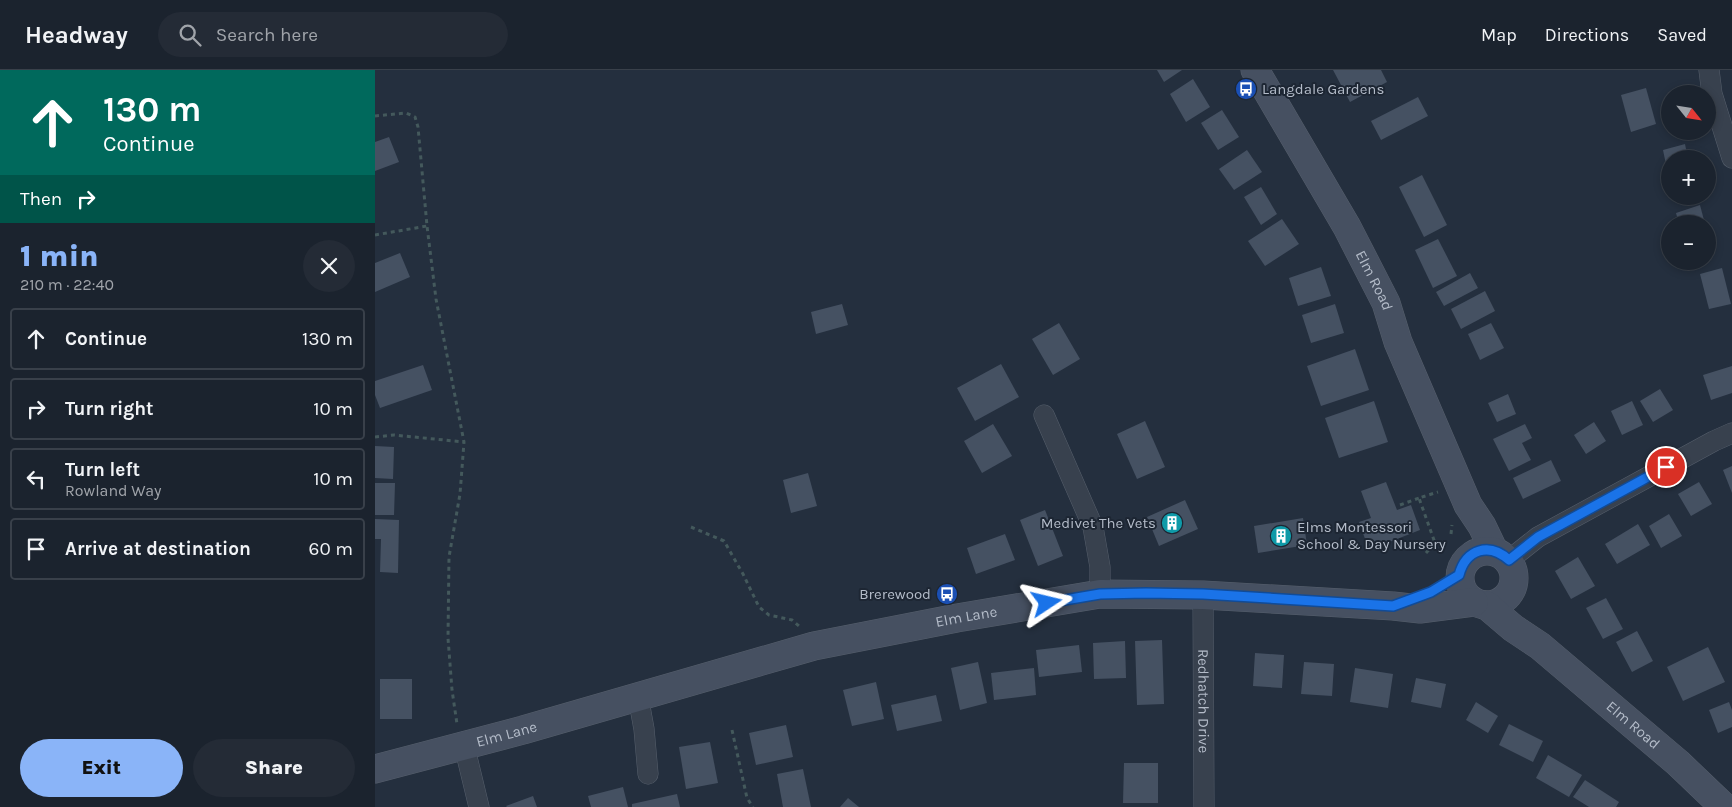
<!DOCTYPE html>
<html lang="en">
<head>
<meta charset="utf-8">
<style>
  body { margin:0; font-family:Karla,sans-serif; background:#242b36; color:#f1f3f6; height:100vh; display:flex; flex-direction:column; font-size:19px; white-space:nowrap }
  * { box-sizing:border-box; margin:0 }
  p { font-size:16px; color:#a0a4aa }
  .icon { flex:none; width:28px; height:28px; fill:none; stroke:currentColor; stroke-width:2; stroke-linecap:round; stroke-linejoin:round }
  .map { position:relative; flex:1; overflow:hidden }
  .drawer { display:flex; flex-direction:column; background:#1b232e; width:375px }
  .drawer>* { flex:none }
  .banner { background:#00695c; color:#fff; overflow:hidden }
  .needle { width:32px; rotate:120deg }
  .fabs { position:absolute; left:1286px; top:15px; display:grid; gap:10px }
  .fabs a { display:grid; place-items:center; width:55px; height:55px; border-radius:50%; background:#1b232e; box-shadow:0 2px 8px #0003,0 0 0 1px #39404a; font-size:25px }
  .pin { position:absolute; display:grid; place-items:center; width:42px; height:42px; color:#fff; margin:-21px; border:2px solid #fff; border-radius:50%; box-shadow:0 1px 5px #0007 }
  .me { position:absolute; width:55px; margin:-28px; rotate:80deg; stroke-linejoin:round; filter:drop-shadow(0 0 4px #0008) }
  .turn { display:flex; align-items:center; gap:18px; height:105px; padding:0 20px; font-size:22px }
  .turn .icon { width:65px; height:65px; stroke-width:2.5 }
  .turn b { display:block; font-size:35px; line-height:42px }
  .then { display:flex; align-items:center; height:48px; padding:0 20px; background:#0003; gap:10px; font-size:19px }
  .round { display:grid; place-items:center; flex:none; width:52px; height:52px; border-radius:26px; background:#242b36 }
  .summary { display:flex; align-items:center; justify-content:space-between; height:85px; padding:0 20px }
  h1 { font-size:30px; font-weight:800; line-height:38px; color:#8ab4f8 }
  .button { display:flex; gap:10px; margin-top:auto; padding:10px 20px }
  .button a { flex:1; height:58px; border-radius:30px; background:#8ab4f8; color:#111; font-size:20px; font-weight:800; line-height:58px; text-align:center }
  .button a+a { background:#242b36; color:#f1f3f6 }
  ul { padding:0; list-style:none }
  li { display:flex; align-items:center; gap:15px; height:62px; margin:0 10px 8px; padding:0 10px; border:2px solid #39404a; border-radius:5px }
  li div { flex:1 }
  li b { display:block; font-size:19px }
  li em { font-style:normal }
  header { display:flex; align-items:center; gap:30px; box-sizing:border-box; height:70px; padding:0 25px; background:#1b232e; border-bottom:1px solid #39404a }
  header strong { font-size:24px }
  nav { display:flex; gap:28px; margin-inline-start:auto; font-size:18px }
  .search { width:350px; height:45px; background:#242b36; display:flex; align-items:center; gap:12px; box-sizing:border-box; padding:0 18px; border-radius:28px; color:#a0a4aa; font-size:19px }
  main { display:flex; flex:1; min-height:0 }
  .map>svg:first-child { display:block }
  .building { fill:#455162 }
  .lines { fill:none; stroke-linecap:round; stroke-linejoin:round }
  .street-casing { stroke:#565f6c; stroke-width:21 }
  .secondary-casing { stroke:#565f6c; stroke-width:29 }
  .path { stroke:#44595c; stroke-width:3; stroke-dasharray:4 4; stroke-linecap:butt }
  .street { stroke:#38414e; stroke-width:20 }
  .secondary { stroke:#465061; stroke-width:28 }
  .route-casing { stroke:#114b97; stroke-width:12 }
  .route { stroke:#1a73e8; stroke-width:9 }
  .labels { text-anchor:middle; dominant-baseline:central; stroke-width:4; stroke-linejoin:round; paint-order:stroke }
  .poi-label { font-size:15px; fill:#b4bcc9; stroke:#1d2633; text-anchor:start }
  .street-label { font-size:15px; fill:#b4bcc9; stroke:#1d2633 }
</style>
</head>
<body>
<header>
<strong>Headway</strong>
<div class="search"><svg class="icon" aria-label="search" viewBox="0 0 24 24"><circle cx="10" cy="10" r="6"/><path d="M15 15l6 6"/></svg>Search here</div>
<nav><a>Map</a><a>Directions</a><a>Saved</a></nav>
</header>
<main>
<section class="drawer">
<div class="banner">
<div class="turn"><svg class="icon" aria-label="ahead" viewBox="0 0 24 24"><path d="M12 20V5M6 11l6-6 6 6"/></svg><div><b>130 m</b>Continue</div></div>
<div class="then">Then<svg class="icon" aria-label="right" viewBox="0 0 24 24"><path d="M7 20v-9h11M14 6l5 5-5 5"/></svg></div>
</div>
<div class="summary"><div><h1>1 min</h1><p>210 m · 22:40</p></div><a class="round"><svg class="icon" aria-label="close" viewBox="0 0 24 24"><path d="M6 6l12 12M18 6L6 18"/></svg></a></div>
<ul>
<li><svg class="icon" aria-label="ahead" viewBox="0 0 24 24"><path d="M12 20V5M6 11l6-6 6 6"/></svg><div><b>Continue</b></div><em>130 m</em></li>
<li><svg class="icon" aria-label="right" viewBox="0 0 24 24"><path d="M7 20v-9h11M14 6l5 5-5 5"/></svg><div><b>Turn right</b></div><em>10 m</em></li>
<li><svg class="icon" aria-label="left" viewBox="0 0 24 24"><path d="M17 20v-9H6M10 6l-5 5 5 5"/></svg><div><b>Turn left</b><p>Rowland Way</p></div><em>10 m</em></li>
<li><svg class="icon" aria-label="arrive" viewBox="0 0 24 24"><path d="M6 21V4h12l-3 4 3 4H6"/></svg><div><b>Arrive at destination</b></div><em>60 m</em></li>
</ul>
<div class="button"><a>Exit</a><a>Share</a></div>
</section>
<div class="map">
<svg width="1357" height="737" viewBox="0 0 1357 737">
  <rect width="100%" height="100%" fill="#242f3e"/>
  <!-- building -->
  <g class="building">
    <path d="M782,0H807L789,12Z"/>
    <path d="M958,0H1006L1012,12L975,32Z"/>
    <path d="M818,9L835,37L811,52L795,24Z"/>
    <path d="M1271,18L1281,54L1256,62L1246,25Z"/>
    <path d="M1043,27L1053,46L1006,70L996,51Z"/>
    <path d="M847,40L864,67L843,80L826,53Z"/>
    <path d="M14,67L24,92L0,101V72Z"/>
    <path d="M1310,74L1313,89H1295L1294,109L1288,80Z"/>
    <path d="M872,80L887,102L859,120L844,99Z"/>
    <path d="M1047,105L1072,155L1049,167L1024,117Z"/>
    <path d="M886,117L902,144L886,155L869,127Z"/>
    <path d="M1325,135L1330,154H1304L1301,143Z"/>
    <path d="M907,149L924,174L890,196L873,171Z"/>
    <path d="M1063,169L1082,206L1058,218L1040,180Z"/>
    <path d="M25,183L35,207L0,222V193Z"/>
    <path d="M946,197L956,226L923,236L914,208Z"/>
    <path d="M1347,198L1356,234L1334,239L1325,204Z"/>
    <path d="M1095,203L1103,218L1069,236L1061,222Z"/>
    <path d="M1110,221L1120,241L1086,259L1076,239Z"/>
    <path d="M467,234L473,255L441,264L436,242Z"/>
    <path d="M960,234L969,263L936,273L927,245Z"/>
    <path d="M684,253L705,289L678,305L657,269Z"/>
    <path d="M1116,253L1129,278L1105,290L1093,264Z"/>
    <path d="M980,279L994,320L946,336L932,296Z"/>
    <path d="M626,294L644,327L600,351L582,318Z"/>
    <path d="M48,295L57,320L5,338L0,325V311Z"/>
    <path d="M1357,296V323L1336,330L1328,305Z"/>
    <path d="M1285,319L1298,340L1278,352L1265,331Z"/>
    <path d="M1133,324L1141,344L1122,352L1113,333Z"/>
    <path d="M999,331L1013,372L964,388L950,348Z"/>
    <path d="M1257,331L1268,355L1247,365L1236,341Z"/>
    <path d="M770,351L790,397L762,409L742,364Z"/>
    <path d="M1219,352L1231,371L1211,384L1199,365Z"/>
    <path d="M618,354L637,386L607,403L589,371Z"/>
    <path d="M1150,354L1157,368L1147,373L1156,390L1134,401L1118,369Z"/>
    <path d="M0,376L19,377L18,409L0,408Z"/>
    <path d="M1176,390L1186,411L1148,429L1138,408Z"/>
    <path d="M1357,396V423L1348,400Z"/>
    <path d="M433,403L442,436L416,443L408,410Z"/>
    <path d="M1011,412L1022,440L1036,435L1045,460L994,480L984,452L996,448L986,421Z"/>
    <path d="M1324,412L1337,434L1316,446L1303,424Z"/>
    <path d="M0,413H20L19,445H0Z"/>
    <path d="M810,430L823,459L784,476L772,447Z"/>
    <path d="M670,440L688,486L663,496L645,450Z"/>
    <path d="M1294,444L1307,466L1286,478L1274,456Z"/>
    <path d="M928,448L932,475L883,483L879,456Z"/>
    <path d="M0,449L24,450L23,503L5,502L6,469H0Z"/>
    <path d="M1263,454L1275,475L1242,494L1230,474Z"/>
    <path d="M630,464L640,490L601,504L592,478Z"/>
    <path d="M1203,487L1220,516L1196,529L1180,501Z"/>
    <path d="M1231,528L1248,559L1228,569L1211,538Z"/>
    <path d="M1262,561L1278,591L1257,602L1241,572Z"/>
    <path d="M787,570L789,634L762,635L760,571Z"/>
    <path d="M750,571L751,608L719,609L718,573Z"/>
    <path d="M704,575L707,602L664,607L661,580Z"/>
    <path d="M1333,577L1350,612L1308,631L1292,597Z"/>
    <path d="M880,583L909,585L907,618L878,616Z"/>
    <path d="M603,592L612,633L585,640L576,598Z"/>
    <path d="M929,592L959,594L957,626L926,624Z"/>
    <path d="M659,598L661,625L619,630L616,603Z"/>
    <path d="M980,598L1018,604L1013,638L975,632Z"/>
    <path d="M1041,608L1071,614L1066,638L1036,632Z"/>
    <rect x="5" y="609" width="32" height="40"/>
    <path d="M501,612L509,649L477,656L468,620Z"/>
    <path d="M561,625L567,651L522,661L516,635Z"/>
    <path d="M1101,632L1123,646L1113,663L1091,650Z"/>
    <path d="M1354,632L1357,640V657L1343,663L1334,640Z"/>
    <path d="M1134,654L1168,671L1158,692L1124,675Z"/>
    <path d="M411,655L418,687L381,695L374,663Z"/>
    <path d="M335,672L343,713L311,719L304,677Z"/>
    <path d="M1173,685L1207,705L1194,727L1161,708Z"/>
    <path d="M749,693H783V733H748Z"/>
    <path d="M428,699L436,737H408L402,704Z"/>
    <path d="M1210,710L1244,732L1241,737H1214L1198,727Z"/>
    <path d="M248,717L253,737H216L213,726Z"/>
    <path d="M302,724L305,737H257V734Z"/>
    <path d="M158,726L162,737H132L131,736Z"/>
    <path d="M473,728L484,737H465Z"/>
  </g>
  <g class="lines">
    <!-- street casing -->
    <g class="street-casing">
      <g id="street">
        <path d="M1334,0L1337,24L1357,88"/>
        <path d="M669,345L718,457L725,497V524"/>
        <path d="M1134,490L1163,467L1339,371L1357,363"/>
        <path id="s1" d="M828,525L829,737"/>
        <path d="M263,626L269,659L273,704"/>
        <path d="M89,675L104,737"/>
      </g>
    </g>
    <!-- secondary casing -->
    <g class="secondary-casing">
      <g id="secondary">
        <path id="s2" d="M880,0L972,157L1011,233L1023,272L1093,435L1107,456L1119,481"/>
        <circle cx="1112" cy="508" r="27"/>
        <path id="s3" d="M1111,535L1138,558L1165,576L1303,693L1349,737"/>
        <path id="s4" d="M0,699L148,660L439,576L582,548L725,524L828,525L1018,536L1045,539L1099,532"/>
      </g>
    </g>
    <!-- path -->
    <g class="path">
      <path d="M0,46L31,43L40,47L43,57L52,156L61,229L89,372L85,424L74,487L73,568L77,620L82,654"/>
      <path d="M0,165L52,156"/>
      <path d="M0,367L19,365L89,372"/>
      <path d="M1025,435L1044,428"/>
      <path d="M316,457L349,471L368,504L384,537L394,545L417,550L424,556"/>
      <path d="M1076,464L1077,455"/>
      <path d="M1051,483L1060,473L1044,428L1063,422"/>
      <path d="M357,660L372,728L378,737"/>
    </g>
    <!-- street -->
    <use href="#street" class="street"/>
    <!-- secondary -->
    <use href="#secondary" class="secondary"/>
  </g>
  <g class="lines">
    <!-- route casing -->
    <g class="route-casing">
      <path id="route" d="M672,533L725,524L771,523L828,524L1018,536L1056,522L1084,505C1091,479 1114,472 1134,490L1163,467L1291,397"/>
    </g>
    <!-- route -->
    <use href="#route" class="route"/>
  </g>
  <!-- icons -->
  <defs>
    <g id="bus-disc" transform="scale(1.125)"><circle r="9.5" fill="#1a4fb4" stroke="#1d2633"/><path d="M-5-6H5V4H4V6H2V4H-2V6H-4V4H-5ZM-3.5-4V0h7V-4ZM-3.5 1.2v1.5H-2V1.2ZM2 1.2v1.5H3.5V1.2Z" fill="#fff"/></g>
    <g id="building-disc" transform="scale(1.125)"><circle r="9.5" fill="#0f9aa8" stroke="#1d2633"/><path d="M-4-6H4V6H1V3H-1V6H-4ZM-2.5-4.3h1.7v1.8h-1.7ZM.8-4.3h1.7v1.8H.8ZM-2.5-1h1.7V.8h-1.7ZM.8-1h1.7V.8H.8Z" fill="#fff"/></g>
  </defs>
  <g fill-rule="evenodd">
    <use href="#bus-disc" x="871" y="19"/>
    <use href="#building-disc" x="797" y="453"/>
    <use href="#building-disc" x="906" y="466"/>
    <use href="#bus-disc" x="572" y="524"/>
  </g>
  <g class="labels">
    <!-- poi labels -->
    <g class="poi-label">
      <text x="887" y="19">Langdale Gardens</text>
      <text x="781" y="453" text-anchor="end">Medivet The Vets</text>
      <text x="922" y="457">Elms Montessori<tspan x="922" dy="17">School &amp; Day Nursery</tspan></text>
      <text x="556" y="524" text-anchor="end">Brerewood</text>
    </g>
    <!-- street labels -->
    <g class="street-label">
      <text stroke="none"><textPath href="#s2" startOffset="242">Elm Road</textPath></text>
      <text stroke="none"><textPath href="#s4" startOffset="611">Elm Lane</textPath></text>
      <text stroke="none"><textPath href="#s1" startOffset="106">Redhatch Drive</textPath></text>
      <text stroke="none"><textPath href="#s3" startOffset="190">Elm Road</textPath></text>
      <text stroke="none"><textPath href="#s4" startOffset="136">Elm Lane</textPath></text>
    </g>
  </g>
</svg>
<div class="fabs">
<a><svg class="needle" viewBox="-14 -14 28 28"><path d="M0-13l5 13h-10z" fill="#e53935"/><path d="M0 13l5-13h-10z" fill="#a0a4aa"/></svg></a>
<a>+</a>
<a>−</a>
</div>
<div class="pin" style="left:1291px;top:397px;background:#d93025"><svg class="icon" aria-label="arrive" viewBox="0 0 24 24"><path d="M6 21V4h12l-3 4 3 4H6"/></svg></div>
<svg class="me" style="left:672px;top:533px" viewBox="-20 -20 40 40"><path d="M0-17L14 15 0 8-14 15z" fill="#1a73e8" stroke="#fff" stroke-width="4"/></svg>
</div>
</main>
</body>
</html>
